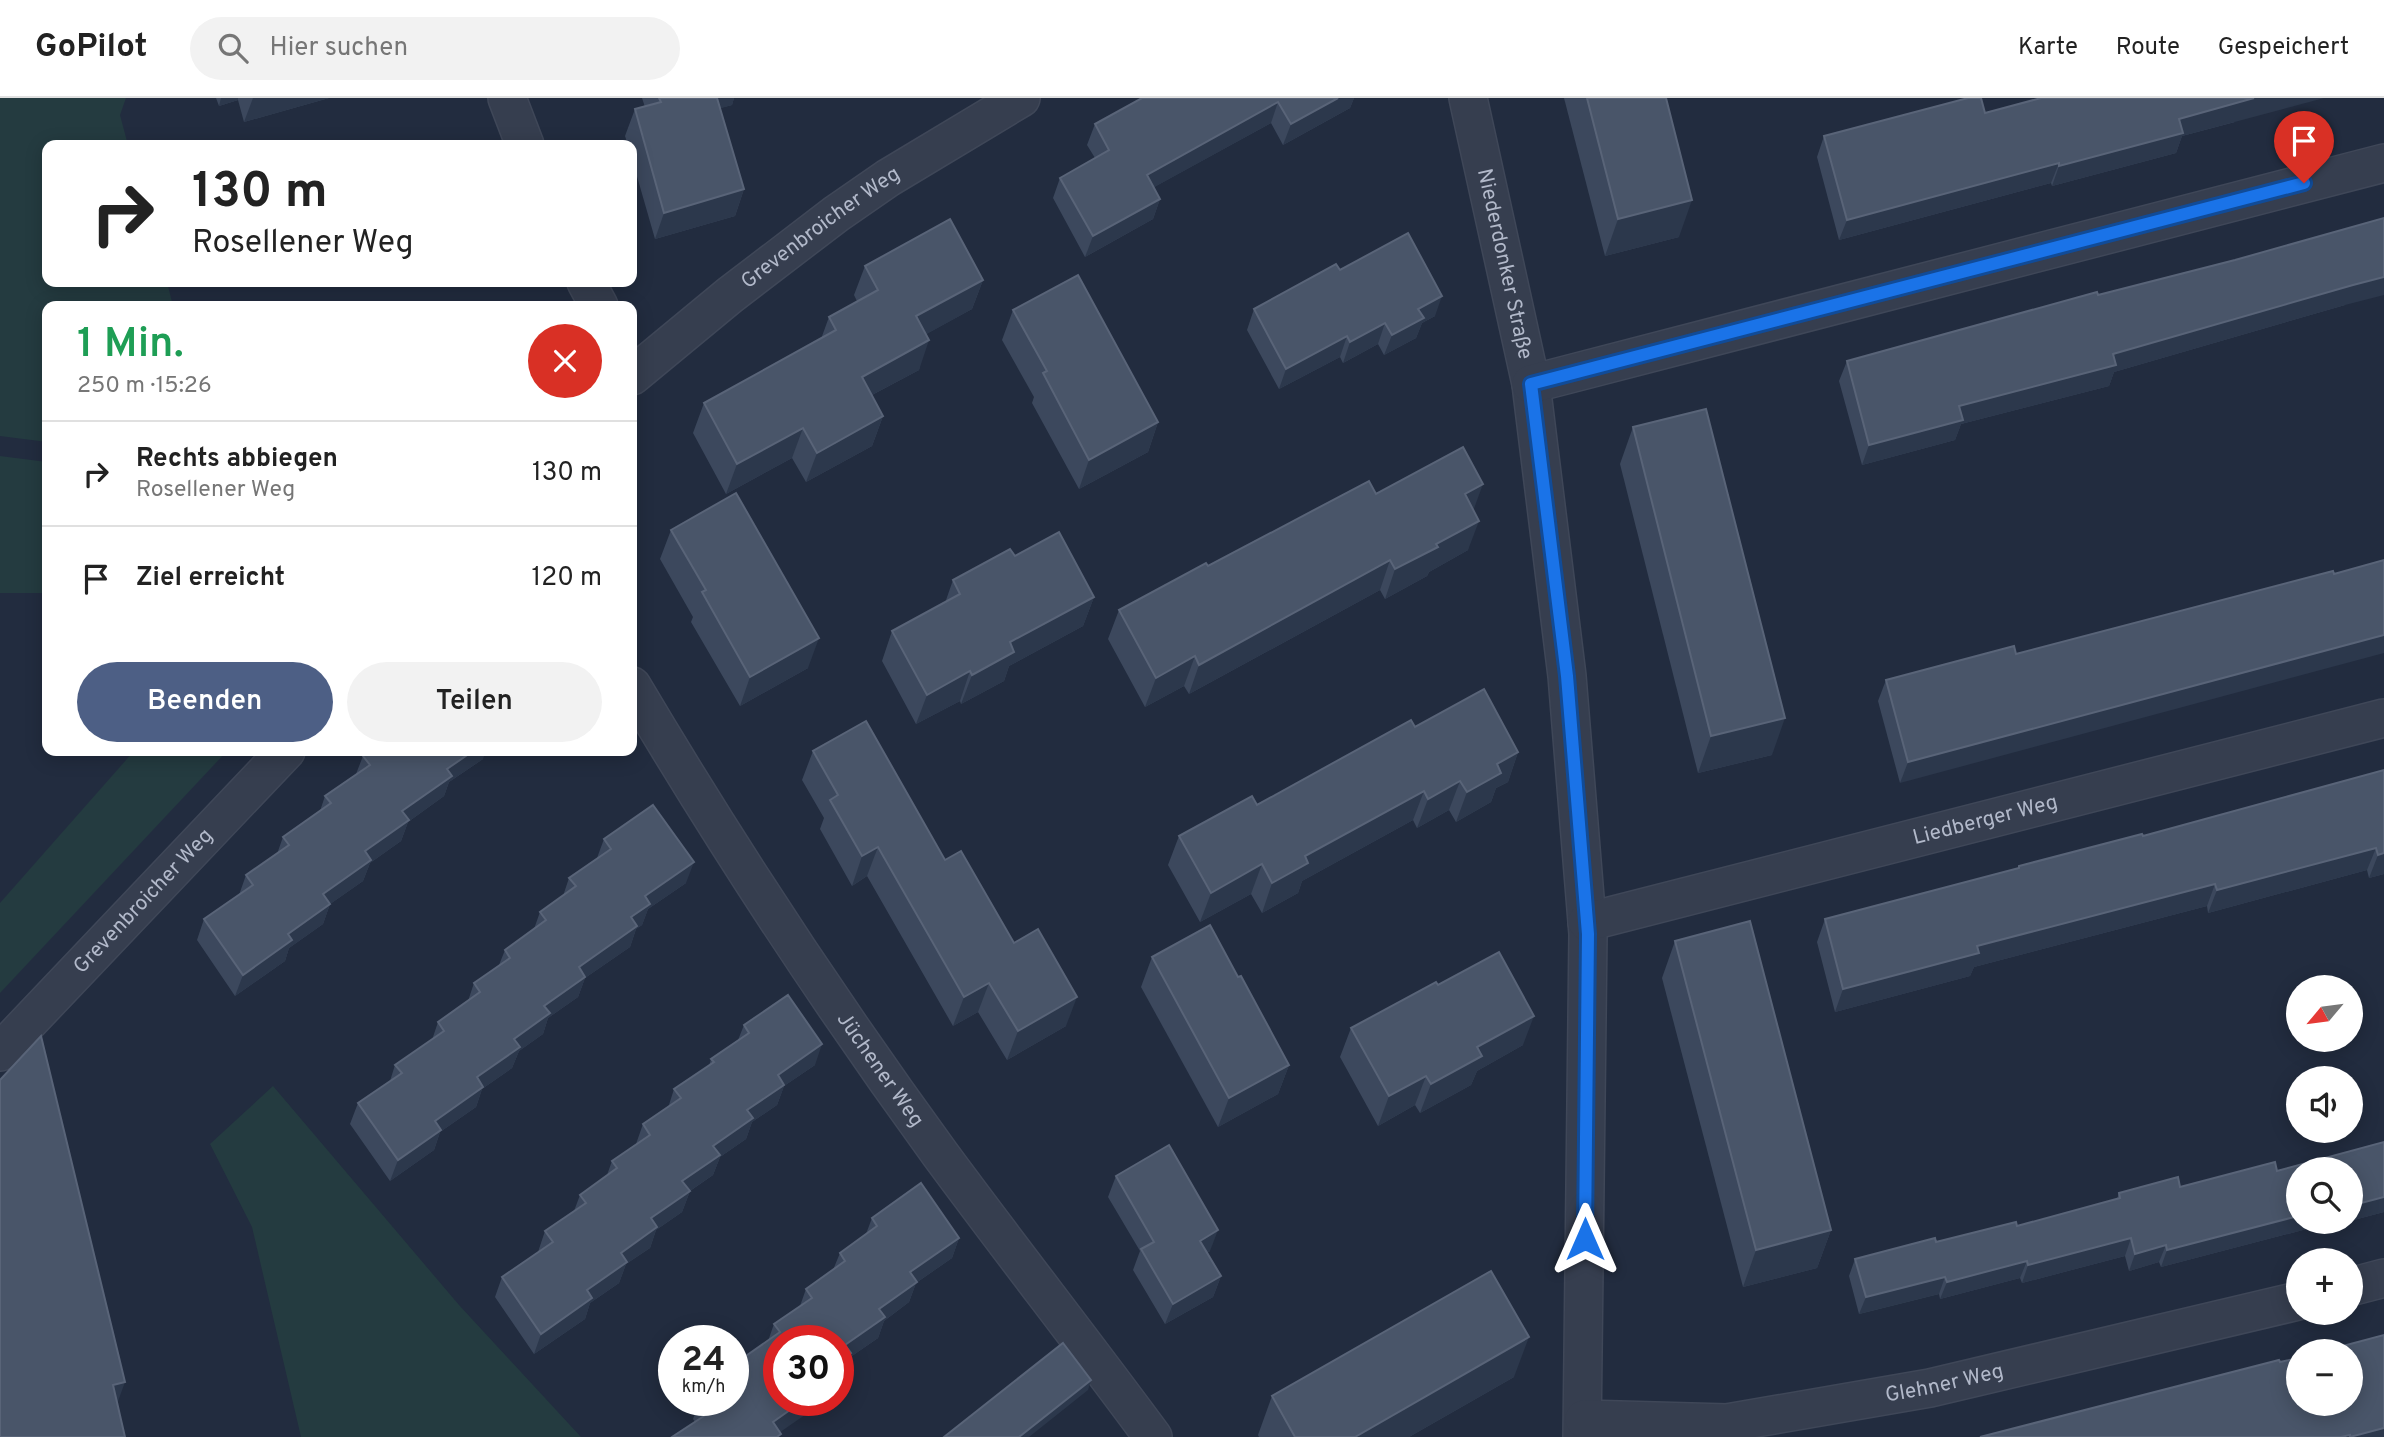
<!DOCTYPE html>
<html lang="de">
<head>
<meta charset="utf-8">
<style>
  body { margin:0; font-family:Overpass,sans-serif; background:#f2f2f2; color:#222; height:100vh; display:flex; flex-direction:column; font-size:26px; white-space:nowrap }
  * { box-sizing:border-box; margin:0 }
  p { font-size:23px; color:#767676 }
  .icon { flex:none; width:38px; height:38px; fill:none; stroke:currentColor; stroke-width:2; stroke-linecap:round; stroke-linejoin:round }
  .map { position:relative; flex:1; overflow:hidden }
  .sheet { position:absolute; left:42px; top:203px; width:595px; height:455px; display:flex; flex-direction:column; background:#fff; border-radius:14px; box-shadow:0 4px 18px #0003 }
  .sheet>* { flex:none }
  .banner { position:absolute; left:42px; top:42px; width:595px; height:147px; border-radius:14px; box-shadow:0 4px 18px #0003; background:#fff; color:#222; overflow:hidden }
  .needle { width:46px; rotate:241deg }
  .controls { position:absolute; left:2286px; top:877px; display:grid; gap:14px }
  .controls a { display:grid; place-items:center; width:77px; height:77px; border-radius:50%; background:#fff; box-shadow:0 4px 18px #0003; font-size:35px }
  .speed { position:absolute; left:658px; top:1227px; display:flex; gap:14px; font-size:35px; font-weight:700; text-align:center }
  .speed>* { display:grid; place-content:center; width:91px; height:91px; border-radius:50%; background:#fff; box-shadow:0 4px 18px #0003; line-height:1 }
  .speed small { font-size:18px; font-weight:400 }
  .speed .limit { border:10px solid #d22; background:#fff; color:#111 }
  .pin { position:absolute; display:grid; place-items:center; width:60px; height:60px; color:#fff; margin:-72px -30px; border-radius:50% 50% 50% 0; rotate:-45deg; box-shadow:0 0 7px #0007 }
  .pin .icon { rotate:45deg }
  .me { position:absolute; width:77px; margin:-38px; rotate:0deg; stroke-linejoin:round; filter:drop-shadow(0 0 5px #0008) }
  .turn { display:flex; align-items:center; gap:24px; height:147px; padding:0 35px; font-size:32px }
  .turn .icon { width:91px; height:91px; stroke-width:2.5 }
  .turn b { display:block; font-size:49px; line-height:60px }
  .round { display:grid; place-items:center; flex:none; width:74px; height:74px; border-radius:37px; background:#f2f2f2 }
  .headline { display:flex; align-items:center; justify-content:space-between; height:119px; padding:0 35px }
  h1 { font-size:42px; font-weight:600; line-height:52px; color:#1e9e55 }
  .button { display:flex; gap:14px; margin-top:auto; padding:14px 35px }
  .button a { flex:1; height:80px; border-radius:42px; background:#4d5f85; color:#fff; font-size:28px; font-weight:600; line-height:80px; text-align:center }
  .button a+a { background:#f2f2f2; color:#222 }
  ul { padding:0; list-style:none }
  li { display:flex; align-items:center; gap:21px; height:105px; padding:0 35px; border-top:2px solid #e0e0e0 }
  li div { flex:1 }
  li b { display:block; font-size:26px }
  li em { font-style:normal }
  header { display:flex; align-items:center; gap:42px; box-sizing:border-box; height:98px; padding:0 35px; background:#fff; border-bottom:2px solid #e0e0e0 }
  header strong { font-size:33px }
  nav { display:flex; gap:38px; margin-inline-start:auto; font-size:24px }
  .search { width:490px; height:63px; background:#f2f2f2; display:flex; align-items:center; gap:18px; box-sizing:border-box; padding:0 24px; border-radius:38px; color:#767676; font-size:26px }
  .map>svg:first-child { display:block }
  .green { fill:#243b40 }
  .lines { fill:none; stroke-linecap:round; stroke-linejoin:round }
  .street-casing { stroke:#3f4758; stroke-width:40 }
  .street { stroke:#363e4f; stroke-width:37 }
  .wall { fill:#3c485d }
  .shaded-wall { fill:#2c384c }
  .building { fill:#495569; stroke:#596478; stroke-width:2 }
  .route-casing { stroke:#114b97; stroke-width:18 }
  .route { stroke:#1a73e8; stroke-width:12 }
  .labels { text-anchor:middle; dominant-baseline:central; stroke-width:7; stroke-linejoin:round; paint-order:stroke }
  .street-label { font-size:21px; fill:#b2b9ca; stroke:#1b2334 }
</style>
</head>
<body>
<header>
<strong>GoPilot</strong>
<div class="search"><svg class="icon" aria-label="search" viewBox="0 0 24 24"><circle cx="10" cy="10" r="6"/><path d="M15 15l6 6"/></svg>Hier suchen</div>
<nav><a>Karte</a><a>Route</a><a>Gespeichert</a></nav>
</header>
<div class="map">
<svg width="2384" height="1339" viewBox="0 0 2384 1339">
  <rect width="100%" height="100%" fill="#222c3f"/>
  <!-- green -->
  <g class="green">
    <path d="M0,0H126L120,17L128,47H47V184H167L173,208H47V344L0,338Z"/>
    <path d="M0,358L47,364V495H0Z"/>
    <path d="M134,653H227L0,895V805Z"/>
    <path d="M273,988L459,1207L581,1339H301L252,1129L210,1046Z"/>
  </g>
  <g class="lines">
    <!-- street casing -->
    <g class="street-casing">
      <g id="street">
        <path d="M507,0L525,47"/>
        <path id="s1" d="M1468,0L1531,286L1567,578L1588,836L1582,1339"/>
        <path d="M586,184L599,208"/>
        <path id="s2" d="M632,278L730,197L836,116L888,80L1021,0"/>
        <path d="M1531,286L2384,65"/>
        <path id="s3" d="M632,588C727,748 830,905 940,1056C1010,1151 1083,1244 1153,1339"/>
        <path id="s4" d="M1587,824L2384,620"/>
        <path id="s5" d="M0,954L286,653"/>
        <path d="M2350,1189L2384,1180"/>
        <path id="s6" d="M1584,1321L1727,1325L1930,1290L2298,1203"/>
      </g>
    </g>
    <!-- street -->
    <use href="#street" class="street"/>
  </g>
  <!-- wall -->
  <g class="wall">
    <path d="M216,0H329L244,24L238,2L219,8Z"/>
    <path d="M642,0H734L732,7L720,10L744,91L735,118L655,141L632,61V47H628L625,38L635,11L645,9Z"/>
    <path d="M1142,0H1354L1350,10L1283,47L1271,25L1154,89L1160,101L1153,121L1085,159L1053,100L1060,80L1095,60L1087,47L1095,26Z"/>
    <path d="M1564,0H1666L1679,139L1605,158Z"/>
    <path d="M1985,15L2235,24L2182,38L2176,55L2052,88L2051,85L1839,142L1817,59L1824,38Z"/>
    <path d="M865,168L983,182L972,211L926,236L919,272L872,297L883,318L872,348L806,384L792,360L726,396L693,335L704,305L821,241L829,219L857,203L854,197Z"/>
    <path d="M1340,172L1435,218L1422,225L1416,240L1384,257L1378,246L1343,265L1340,259L1279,291L1247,232L1254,211Z"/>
    <path d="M2098,197L2345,207L2114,274L2109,288L1961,326L1955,342L1862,367L1839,283L1847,263Z"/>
    <path d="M1013,212L1158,324L1148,354L1079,391L1032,305L1034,299L1002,242Z"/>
    <path d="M1633,329L1772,657L1698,675L1620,366Z"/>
    <path d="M1376,396L1474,412L1468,452L1429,474L1427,478L1385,501L1380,492L1189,596L1184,588L1145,609L1108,541L1119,512L1208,468Z"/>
    <path d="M671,432L808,570L740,608L691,524L693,519L660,461Z"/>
    <path d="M1015,458L1094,499L1083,528L1009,568L1004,583L961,606L960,603L916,626L882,563L892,533L945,505L953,482Z"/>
    <path d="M2014,548L1900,685L1878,603L1886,582Z"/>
    <path d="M1415,629L1518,654L1508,684L1496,690L1491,704L1456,724L1449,712L1417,730L1413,722L1302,783L1298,795L1262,815L1251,796L1200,824L1168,767L1179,738L1257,707Z"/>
    <path d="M813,653L945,762L1014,845L1066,928L1007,962L978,914L953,928L867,778L852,788L820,731L824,720L802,682Z"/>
    <path d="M363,658L483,661L449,684L444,698L408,724L401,743L370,765L363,783L330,806L323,826L289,850L285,863L235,898L197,842L204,821L239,797L246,777L277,756L283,739L320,713L325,698L356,676Z"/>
    <path d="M2384,672V776L2369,780L2367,772L2208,815L2207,808L1974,869L1970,878L1835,914L1817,844L1825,821L2018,770L2019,768L2143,738Z"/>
    <path d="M604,741L686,785L648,811L642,827L636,831L630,849L585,880L578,899L548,920L543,936L519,953L512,970L482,991L476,1009L440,1034L434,1052L390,1083L350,1026L358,1005L390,983L395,967L432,942L438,924L468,903L474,885L499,867L505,852L534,831L540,814L563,798L569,780L597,760Z"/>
    <path d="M1675,843L1831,1132L1817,1170L1743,1189L1662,880Z"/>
    <path d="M1152,859L1238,879L1289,967L1278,996L1218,1029L1141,889Z"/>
    <path d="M1438,887L1523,947L1477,973L1471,987L1420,1015L1415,1007L1378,1028L1340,959L1351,930Z"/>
    <path d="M744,927L815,967L784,988L777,1007L752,1024L746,1041L720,1059L713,1077L690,1093L682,1114L656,1132L650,1150L626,1166L619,1185L590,1205L585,1221L534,1256L495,1199L502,1179L538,1154L545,1133L574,1113L580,1097L607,1077L612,1063L636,1046L643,1026L668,1010L674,991L709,968L711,961L738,942Z"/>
    <path d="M2384,1044V1114L2350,1123V1071L2298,1124H2349L2323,1130L2322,1127L2161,1169L2159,1164L2129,1173L2125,1158L2022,1185L2020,1180L1940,1201L1939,1196L1859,1216L1849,1178L1855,1161L2017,1128L2117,1101L2119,1095L2180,1089L2277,1073Z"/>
    <path d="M1116,1078L1210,1153L1207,1155L1221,1178L1213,1199L1165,1226L1133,1172L1140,1153L1108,1099Z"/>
    <path d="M872,1120L959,1140L952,1160L916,1185L909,1204L884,1223L878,1240L849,1260L843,1276L838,1279V1242H779L812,1312L695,1324L693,1321L700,1302H733V1267L768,1243L774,1226L800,1208L806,1191L833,1172L840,1155L866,1136Z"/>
    <path d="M1514,1279L1409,1339H1259L1258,1337L1272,1298Z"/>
  </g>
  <!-- shaded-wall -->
  <g class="shaded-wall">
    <path d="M221,0H238V2L219,8Z"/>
    <path d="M253,0H329L244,24Z"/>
    <path d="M710,0H734L732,7L704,15Z"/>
    <path d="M1338,0H1354L1350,10L1283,47L1291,26Z"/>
    <path d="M2254,0H2324L2182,38L2176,55L2052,88L2059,68L2179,21Z"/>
    <path d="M1278,4L1271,25L1140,97L1147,77Z"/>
    <path d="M2059,65L2051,85L1839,142L1847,122Z"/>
    <path d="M744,91L735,118L655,141L664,115Z"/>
    <path d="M1160,101L1153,121L1085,159L1093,138Z"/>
    <path d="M1692,102L1679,139L1605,158L1618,121Z"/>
    <path d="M2384,179V197L2345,207L2114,274L2109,288L1961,326L1955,342L1862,367L1869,347L1959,308L2113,256L2353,187Z"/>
    <path d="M983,182L972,211L905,248L916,218Z"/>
    <path d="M1442,198L1435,218L1422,225L1416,240L1384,257L1392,237L1418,211Z"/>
    <path d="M1385,225L1378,246L1343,265L1350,244Z"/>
    <path d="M1347,238L1340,259L1279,291L1286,271Z"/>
    <path d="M929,242L919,272L851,308L862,279Z"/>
    <path d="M883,318L872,348L806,384L817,355Z"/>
    <path d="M1158,324L1148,354L1079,391L1089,362Z"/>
    <path d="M803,330L792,360L726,396L737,366Z"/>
    <path d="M1483,386L1472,416L1465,396Z"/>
    <path d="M1479,423L1468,452L1429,474L1427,478L1385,501L1395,471L1436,446Z"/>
    <path d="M1390,462L1380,492L1189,596L1199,567Z"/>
    <path d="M1094,499L1083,528L1009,568L1004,583L961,606L972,577L1010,544Z"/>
    <path d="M2384,537V555L1900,685L1908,664Z"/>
    <path d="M819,540L808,570L740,608L750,579Z"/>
    <path d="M1195,558L1184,588L1145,609L1156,580Z"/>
    <path d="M970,573L960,603L916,626L927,597Z"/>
    <path d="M1785,620L1772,657L1698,675L1711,638Z"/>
    <path d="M473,653H486L483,661L449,684L444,698L408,724L401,743L370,765L363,783L316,816L323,796L402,713L447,671Z"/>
    <path d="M1518,654L1508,684L1496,690L1491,704L1456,724L1467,694L1497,666Z"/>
    <path d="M1460,683L1449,712L1417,730L1428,701Z"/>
    <path d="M1424,693L1413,722L1302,783L1298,795L1262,815L1272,785L1305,758Z"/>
    <path d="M878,749L867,778L852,788L862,758Z"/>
    <path d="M2376,750L2367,772L2208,815L2217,792Z"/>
    <path d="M2384,755V776L2369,780L2378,757Z"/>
    <path d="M694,764L686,785L648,811L642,827L636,831L630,849L585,880L578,899L548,920L543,936L519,953L512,970L482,991L476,1009L440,1034L434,1052L390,1083L398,1062L514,941L645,798Z"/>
    <path d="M1262,766L1251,796L1200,824L1211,795Z"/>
    <path d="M2215,786L2207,808L1974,869L1970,878L1835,914L1843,891L1977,848Z"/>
    <path d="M330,806L323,826L289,850L285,863L235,898L243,877L288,836Z"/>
    <path d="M989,885L978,914L953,928L964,899Z"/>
    <path d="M1077,899L1066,928L1007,962L1018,933Z"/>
    <path d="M1534,918L1523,947L1477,973L1471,987L1420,1015L1431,986L1477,949Z"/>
    <path d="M822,946L815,967L784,988L777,1007L752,1024L746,1041L720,1059L713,1077L675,1103L682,1083L778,977Z"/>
    <path d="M1289,967L1278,996L1218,1029L1229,1000Z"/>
    <path d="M1426,978L1415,1007L1378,1028L1389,998Z"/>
    <path d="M690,1093L682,1114L656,1132L650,1150L626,1166L619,1185L590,1205L585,1221L534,1256L541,1236L587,1192L651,1120Z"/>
    <path d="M2384,1099V1114L2350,1123V1108Z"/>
    <path d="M2298,1118V1124H2324L2322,1127L2161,1169L2167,1152Z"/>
    <path d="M2326,1124H2349L2323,1130Z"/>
    <path d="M1218,1132L1210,1153L1193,1163L1200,1143Z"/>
    <path d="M1831,1132L1817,1170L1743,1189L1756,1152Z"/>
    <path d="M959,1140L952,1160L916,1185L909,1204L884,1223L878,1240L849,1260L843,1276L838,1279V1264L845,1247L879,1211L910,1174Z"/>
    <path d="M2131,1140L2125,1158L2022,1185L2028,1167Z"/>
    <path d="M2166,1147L2159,1164L2129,1173L2135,1156Z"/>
    <path d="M2027,1163L2020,1180L1940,1201L1947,1184Z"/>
    <path d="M1221,1178L1213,1199L1165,1226L1173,1206Z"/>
    <path d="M1945,1179L1939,1196L1859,1216L1866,1199Z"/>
    <path d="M1529,1239L1514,1279L1409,1339H1355Z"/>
    <path d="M1091,1282L1088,1292L1029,1339H1019Z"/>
    <path d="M125,1284L105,1339L113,1287Z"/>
    <path d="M804,1302H815L812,1312L773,1339V1324Z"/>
    <path d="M2384,1330V1339H2350Z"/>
  </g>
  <!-- building -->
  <g class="building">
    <path d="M659,0H717L744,91L664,115L635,11L661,4Z"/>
    <path d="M1142,0H1338L1291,26L1278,4L1147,77L1160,101L1093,138L1060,80L1109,52L1095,26Z"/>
    <path d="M1587,0H1666L1692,102L1618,121Z"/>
    <path d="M1968,0H1981L1985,15L2041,0H2254L2179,21L2183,35L2059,68V65L1847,122L1824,38Z"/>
    <path d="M2384,120V179L2353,187L2113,256L2116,267L1959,308L1963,322L1869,347L1847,263L2097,194L2098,197L2235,162Z"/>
    <path d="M950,121L983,182L916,218L929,242L862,279L883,318L817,355L803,330L737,366L704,305L836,232L829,219L878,192L865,168Z"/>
    <path d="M1408,135L1442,198L1418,211L1424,220L1392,237L1385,225L1350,244L1347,238L1286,271L1254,211L1336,166L1340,172Z"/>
    <path d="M1078,177L1158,324L1089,362L1043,275L1047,273L1013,212Z"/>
    <path d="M1706,311L1785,620L1711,638L1633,329Z"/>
    <path d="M1463,349L1483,386L1465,396L1479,423L1436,446L1438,449L1395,471L1390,462L1199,567L1195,558L1156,580L1119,512L1206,465L1208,468L1369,383L1376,396Z"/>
    <path d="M736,395L819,540L750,579L702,494L706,492L671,432Z"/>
    <path d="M1059,434L1094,499L1010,544L1014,554L972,577L970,573L927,597L892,533L960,496L953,482L1010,451L1015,458Z"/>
    <path d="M2384,462V537L1908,664L1886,582L2014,548L2016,556L2333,473L2334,476Z"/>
    <path d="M1484,591L1518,654L1497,666L1501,675L1467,694L1460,683L1428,701L1424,693L1305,758L1308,765L1272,785L1262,766L1211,795L1179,738L1252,698L1257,707L1411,622L1415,629Z"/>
    <path d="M866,623L945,762L961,753L1014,845L1038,831L1077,899L1018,933L989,885L964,899L878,749L862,758L830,702L838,697L813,653Z"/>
    <path d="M370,653H473L447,671L452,678L402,713L409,722L365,753L371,762L323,796L330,806L288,836L292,842L243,877L204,821L253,787L246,777L289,747L283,739L331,705L325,698L370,667L363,658Z"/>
    <path d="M2384,672V755L2378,757L2376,750L2217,792L2215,786L1977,848L1979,855L1843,891L1825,821L2019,770V768L2142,736L2143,738Z"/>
    <path d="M653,707L694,764L645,798L650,806L631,819L637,828L579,869L585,879L544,908L550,915L514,941L520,949L477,979L483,989L435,1023L441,1032L398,1062L358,1005L402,975L395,967L444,933L438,924L480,894L474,885L510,860L505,852L546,822L540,814L576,788L569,780L611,751L604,741Z"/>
    <path d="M1750,823L1831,1132L1756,1152L1675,843Z"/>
    <path d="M1210,827L1238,879L1241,878L1289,967L1229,1000L1152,859Z"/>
    <path d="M1499,854L1534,918L1477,949L1482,958L1431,986L1426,978L1389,998L1351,930L1436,884L1438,887Z"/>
    <path d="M788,897L822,946L778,977L784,987L747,1012L753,1020L713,1048L720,1057L682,1083L690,1093L651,1120L657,1129L621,1155L627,1164L587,1192L592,1200L541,1236L502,1179L553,1144L545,1133L586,1105L580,1097L617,1070L612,1063L650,1037L643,1026L681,1000L674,991L714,964L711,961L749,935L744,927Z"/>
    <path d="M41,938L125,1284L113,1287L125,1339H0V982Z"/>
    <path d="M2384,1044V1099L2350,1108V1071H2298V1118L2167,1152L2166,1147L2135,1156L2131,1140L2028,1167L2027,1163L1947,1184L1945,1179L1866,1199L1855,1161L1935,1140L1936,1144L2016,1124L2017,1128L2120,1100L2119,1095L2178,1079L2180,1089L2275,1064L2277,1073Z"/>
    <path d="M1169,1047L1218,1132L1200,1143L1221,1178L1173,1206L1141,1151L1154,1144L1116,1078Z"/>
    <path d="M921,1085L959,1140L910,1174L917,1184L879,1211L885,1219L845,1247L851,1255L838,1264V1242H779V1302H804L773,1324L781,1336L777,1339H672L710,1314L702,1302H733V1278L738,1274L733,1267L780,1234L774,1226L812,1200L806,1191L845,1163L840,1155L877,1128L872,1120Z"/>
    <path d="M1491,1173L1529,1239L1355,1339H1295L1272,1298Z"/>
    <path d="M2384,1237V1330L2350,1339V1337L2341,1339H1980L2279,1262L2280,1264L2298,1260V1306H2350V1253H2324Z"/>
    <path d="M1063,1245L1091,1282L1019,1339H944Z"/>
  </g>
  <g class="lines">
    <!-- route casing -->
    <g class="route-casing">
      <path id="route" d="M1585,1141L1588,836L1567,578L1531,286L2304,85"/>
    </g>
    <!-- route -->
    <use href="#route" class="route"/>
  </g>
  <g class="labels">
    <!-- street labels -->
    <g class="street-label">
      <text stroke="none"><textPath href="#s2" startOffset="240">Grevenbroicher Weg</textPath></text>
      <text stroke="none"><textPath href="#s1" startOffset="170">Niederdonker Straße</textPath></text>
      <text stroke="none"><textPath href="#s4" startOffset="411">Liedberger Weg</textPath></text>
      <text stroke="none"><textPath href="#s5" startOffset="208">Grevenbroicher Weg</textPath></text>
      <text stroke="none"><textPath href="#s3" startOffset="457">Jüchener Weg</textPath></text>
      <text stroke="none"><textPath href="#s6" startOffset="364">Glehner Weg</textPath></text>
    </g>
  </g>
</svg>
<div class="controls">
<a><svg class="needle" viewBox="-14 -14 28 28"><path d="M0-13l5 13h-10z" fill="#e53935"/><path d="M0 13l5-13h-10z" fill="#767676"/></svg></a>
<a><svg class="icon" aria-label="sound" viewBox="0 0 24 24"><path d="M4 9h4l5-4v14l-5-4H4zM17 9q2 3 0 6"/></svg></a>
<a><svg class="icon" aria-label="search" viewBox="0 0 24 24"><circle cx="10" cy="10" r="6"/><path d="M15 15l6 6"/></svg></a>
<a>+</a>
<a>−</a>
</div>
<div class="speed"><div>24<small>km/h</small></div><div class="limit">30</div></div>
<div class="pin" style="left:2304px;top:85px;background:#d93025"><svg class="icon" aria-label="arrive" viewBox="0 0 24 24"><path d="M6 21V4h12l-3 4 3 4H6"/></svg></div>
<svg class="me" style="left:1585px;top:1141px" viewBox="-20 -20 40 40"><path d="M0-17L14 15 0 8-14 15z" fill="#1a73e8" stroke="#fff" stroke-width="4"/></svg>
<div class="banner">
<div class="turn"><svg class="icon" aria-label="right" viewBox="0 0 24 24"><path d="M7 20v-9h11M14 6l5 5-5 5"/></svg><div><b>130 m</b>Rosellener Weg</div></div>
</div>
<section class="sheet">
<div class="headline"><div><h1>1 Min.</h1><p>250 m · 15:26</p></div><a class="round" style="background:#d93025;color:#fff"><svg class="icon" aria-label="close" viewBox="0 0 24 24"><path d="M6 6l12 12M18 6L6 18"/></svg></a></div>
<ul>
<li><svg class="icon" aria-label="right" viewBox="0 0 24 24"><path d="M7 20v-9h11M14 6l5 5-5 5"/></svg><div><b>Rechts abbiegen</b><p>Rosellener Weg</p></div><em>130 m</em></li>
<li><svg class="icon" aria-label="arrive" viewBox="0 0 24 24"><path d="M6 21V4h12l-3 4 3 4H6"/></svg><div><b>Ziel erreicht</b></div><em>120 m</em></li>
</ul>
<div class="button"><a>Beenden</a><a>Teilen</a></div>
</section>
</div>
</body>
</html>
